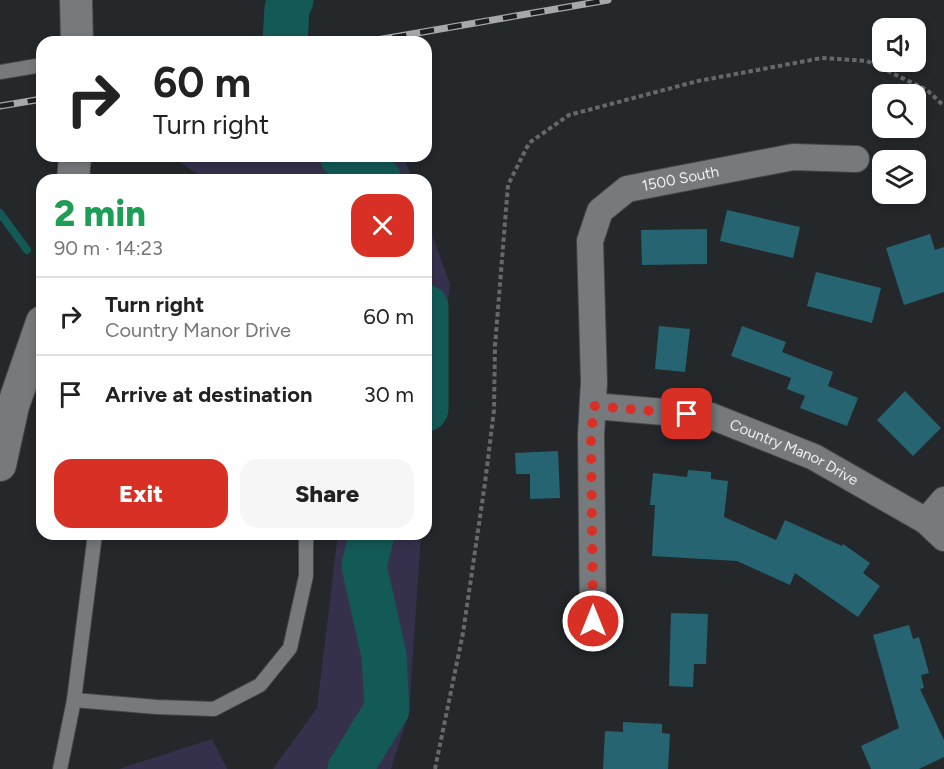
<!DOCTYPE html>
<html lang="en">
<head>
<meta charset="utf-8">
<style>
  body { margin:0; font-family:Figtree,sans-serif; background:#f6f6f6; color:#222; height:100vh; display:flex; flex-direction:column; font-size:22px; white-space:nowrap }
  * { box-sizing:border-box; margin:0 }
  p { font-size:20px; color:#767676 }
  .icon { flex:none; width:33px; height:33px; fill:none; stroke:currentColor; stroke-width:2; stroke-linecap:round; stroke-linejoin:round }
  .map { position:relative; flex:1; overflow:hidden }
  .side { position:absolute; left:36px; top:174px; width:396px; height:366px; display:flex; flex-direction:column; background:#fff; border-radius:18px; box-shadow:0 3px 9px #0003 }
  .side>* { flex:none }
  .banner { position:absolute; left:36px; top:36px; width:396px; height:126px; border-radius:18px; box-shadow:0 3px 9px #0003; background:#fff; color:#222; overflow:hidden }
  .buttons { position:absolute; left:872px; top:18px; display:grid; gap:12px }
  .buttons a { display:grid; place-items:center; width:54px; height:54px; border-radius:12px; background:#fff; box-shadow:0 3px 9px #0003; font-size:30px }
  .pin { position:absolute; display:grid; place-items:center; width:51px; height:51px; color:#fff; margin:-26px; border-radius:12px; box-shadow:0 3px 9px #0006 }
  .me { position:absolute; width:66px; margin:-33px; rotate:0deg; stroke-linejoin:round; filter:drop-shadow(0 0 4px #0008) }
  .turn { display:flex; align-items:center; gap:21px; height:126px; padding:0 18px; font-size:27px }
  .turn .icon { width:78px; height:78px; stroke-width:2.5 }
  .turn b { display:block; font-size:42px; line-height:51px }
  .round { display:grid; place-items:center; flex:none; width:63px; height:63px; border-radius:18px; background:#f6f6f6 }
  .headline { display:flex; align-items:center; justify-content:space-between; height:102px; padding:0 18px }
  h1 { font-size:36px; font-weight:800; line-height:45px; color:#1e9e55 }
  .cta { display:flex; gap:12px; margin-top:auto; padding:12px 18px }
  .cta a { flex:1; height:69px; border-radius:18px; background:#d93025; color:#fff; font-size:24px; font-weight:800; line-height:69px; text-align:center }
  .cta a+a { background:#f6f6f6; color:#222 }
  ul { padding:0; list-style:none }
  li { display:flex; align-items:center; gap:18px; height:78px; padding:0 18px; border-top:2px solid #e0e0e0 }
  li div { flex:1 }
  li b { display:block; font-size:22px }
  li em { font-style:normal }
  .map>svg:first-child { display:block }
  .green { fill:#35314d }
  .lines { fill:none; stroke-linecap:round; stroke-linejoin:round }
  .stream { stroke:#135955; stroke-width:8 }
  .river { stroke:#135955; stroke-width:45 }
  .building { fill:#266472 }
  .service-casing { stroke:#444648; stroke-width:16 }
  .minor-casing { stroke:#444648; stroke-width:28 }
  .tertiary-casing { stroke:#444648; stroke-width:34 }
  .path { stroke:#66696b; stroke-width:4; stroke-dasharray:4.5 3; stroke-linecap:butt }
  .service { stroke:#767a7d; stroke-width:14 }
  .minor { stroke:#767a7d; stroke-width:26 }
  .tertiary { stroke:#767a7d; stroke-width:32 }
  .rail-casing { stroke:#a6a8aa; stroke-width:7 }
  .rail { stroke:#1c1f21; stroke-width:4.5; stroke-dasharray:14; stroke-linecap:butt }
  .route { stroke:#d93025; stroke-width:10; stroke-dasharray:0 18 }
  .labels { text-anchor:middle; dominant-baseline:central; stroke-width:4.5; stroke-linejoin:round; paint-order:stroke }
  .street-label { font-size:15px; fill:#edeff1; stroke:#1c1f21 }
</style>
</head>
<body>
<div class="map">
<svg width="944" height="769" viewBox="0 0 944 769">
  <rect width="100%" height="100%" fill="#25282b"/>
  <!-- green -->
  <g class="green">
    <path d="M170,156H404L412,180H207Z"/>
    <path d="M426,218L450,284L426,487Z"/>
    <path d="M338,534H421L409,712L391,769H273L317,708Z"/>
    <path d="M212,739L227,769H119Z"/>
  </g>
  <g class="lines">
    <!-- stream -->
    <path class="stream" d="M0,213L27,250"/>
    <!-- river -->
    <g class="river">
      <path d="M285,42L287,8L291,0"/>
      <path d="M342,156L373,173L379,180"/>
      <path d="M426,307V409"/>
      <path d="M350,769L387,709L384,655L364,566L372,534"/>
    </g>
  </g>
  <!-- building -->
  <g class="building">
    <path d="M727,210L800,227L793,258L720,241Z"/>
    <path d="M707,229V264L642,265L641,230Z"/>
    <path d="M930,234L935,250L944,247V292L904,305L886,248Z"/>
    <path d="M816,272L881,288L872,323L807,306Z"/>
    <path d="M659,326L690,329L685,372L655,369Z"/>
    <path d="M742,326L786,342L782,352L833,372L828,386L858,398L847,426L800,408L805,396L787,389L791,378L731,356Z"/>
    <path d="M905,391L941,428L913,456L877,420Z"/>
    <path d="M558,451L560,498L530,499V474H516L515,453Z"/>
    <path d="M688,470L711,472V479L728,481L724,517L776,540L785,520L842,546L843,544L870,563L863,573L880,586L858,617L795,573L790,585L737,561L652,556L655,505H650L653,473L687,477Z"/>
    <path d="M671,613L708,614L706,664H694L693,687L669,686Z"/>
    <path d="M909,625L913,639L919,637L929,673L921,675L924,688L920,689L944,740V757L919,769H871L861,746L899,728L873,635Z"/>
    <path d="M623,722L662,724V733L670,734L668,769H603L605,731L623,732Z"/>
  </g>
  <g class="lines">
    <!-- service casing -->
    <g class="service-casing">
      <g id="service">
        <path d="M0,72L42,65"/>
        <path d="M74,700L157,707L214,709L260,685L290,648L306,576V534"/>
        <path d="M60,769L74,700L95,534"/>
      </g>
    </g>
    <!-- minor casing -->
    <g class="minor-casing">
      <g id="minor">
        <path id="s1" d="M594,406L711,416L814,457L926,521L944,538"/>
        <path d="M926,521L944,500"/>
        <path id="s2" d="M593,621L591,435L594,382L590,241L600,211L627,189L793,157L856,159"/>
      </g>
    </g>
    <!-- tertiary casing -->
    <g class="tertiary-casing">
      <g id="tertiary">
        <path d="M76,0L77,42"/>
        <path d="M73,180L75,156"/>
        <path d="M0,465L13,406L42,322"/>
      </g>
    </g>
    <!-- path -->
    <path class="path" d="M435,769L463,633L485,483L494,410L495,346L508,185L529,143L569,115L698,81L822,58L867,61L927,90L944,106"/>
    <!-- service -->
    <use href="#service" class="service"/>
    <!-- minor -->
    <use href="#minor" class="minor"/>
    <!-- tertiary -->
    <use href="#tertiary" class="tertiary"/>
    <!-- rail casing -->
    <g class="rail-casing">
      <g id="rail">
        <path d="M365,42L608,0"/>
        <path d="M0,106L42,99"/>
      </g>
    </g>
    <!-- rail -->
    <use href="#rail" class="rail"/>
  </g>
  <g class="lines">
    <!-- route -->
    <path class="route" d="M593,621L591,435L594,406L687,414"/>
  </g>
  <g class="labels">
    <!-- street labels -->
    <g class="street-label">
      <text stroke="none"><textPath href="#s2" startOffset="501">1500 South</textPath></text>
      <text stroke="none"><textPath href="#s1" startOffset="208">Country Manor Drive</textPath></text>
    </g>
  </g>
</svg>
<div class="buttons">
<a><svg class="icon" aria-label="sound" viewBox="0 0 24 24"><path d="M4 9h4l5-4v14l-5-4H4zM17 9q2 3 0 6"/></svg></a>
<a><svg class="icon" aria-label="search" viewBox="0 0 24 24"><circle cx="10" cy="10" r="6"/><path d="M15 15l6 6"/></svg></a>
<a><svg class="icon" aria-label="layers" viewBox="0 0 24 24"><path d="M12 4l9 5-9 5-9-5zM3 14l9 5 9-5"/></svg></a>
</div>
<div class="pin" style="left:687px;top:414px;background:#d93025"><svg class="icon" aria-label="arrive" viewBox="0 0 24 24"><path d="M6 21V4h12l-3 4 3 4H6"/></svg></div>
<svg class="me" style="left:593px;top:621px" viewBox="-20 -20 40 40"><circle r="17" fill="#d93025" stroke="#fff" stroke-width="3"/><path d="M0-11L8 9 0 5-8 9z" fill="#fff"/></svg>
<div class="banner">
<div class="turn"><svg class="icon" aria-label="right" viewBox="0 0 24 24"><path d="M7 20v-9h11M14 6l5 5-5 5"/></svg><div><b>60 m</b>Turn right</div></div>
</div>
<section class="side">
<div class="headline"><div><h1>2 min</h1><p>90 m · 14:23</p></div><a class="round" style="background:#d93025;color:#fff"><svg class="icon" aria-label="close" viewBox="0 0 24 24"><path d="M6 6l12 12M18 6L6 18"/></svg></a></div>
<ul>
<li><svg class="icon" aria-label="right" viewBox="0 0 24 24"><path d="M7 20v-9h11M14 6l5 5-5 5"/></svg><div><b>Turn right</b><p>Country Manor Drive</p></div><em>60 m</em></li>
<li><svg class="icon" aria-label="arrive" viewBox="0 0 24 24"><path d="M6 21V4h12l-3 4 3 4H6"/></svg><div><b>Arrive at destination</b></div><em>30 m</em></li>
</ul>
<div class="cta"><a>Exit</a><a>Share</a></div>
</section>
</div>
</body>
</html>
